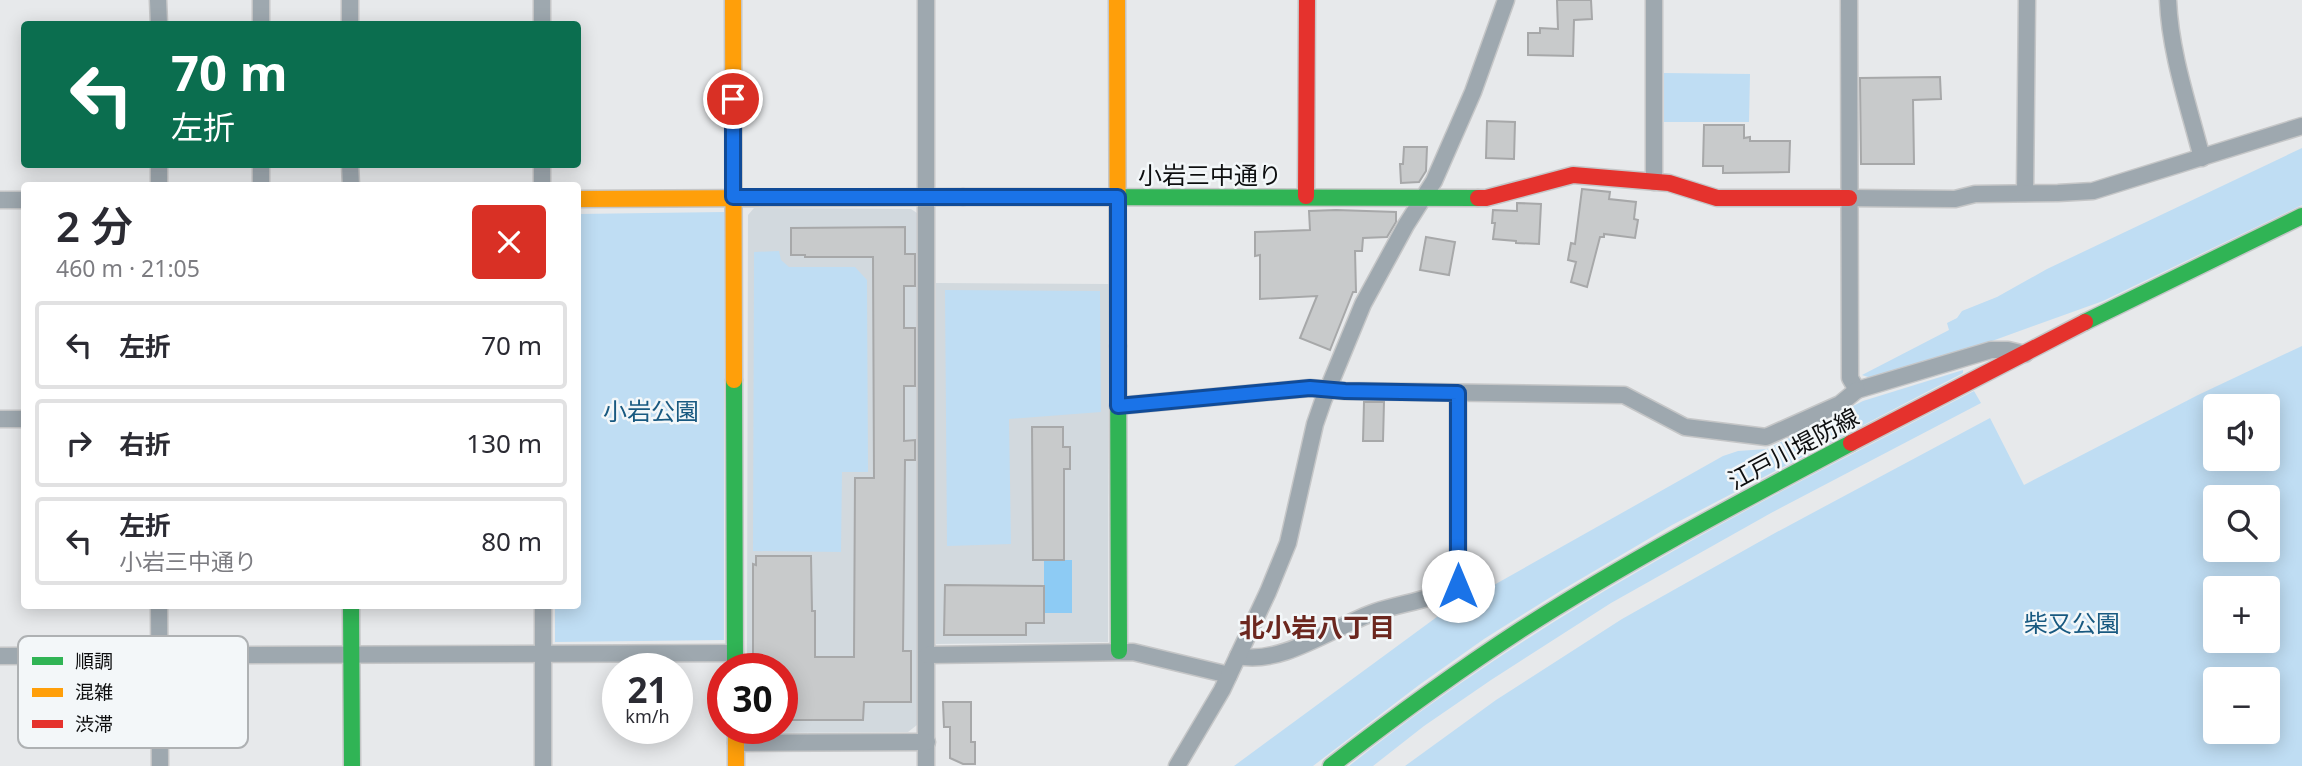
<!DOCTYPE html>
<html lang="ja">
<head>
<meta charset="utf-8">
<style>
  body { margin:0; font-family:"Noto Sans","Noto Sans JP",sans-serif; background:#f2f2f3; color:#2b2b33; height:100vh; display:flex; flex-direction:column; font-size:26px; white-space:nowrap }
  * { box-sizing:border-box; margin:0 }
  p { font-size:23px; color:#7c7c81 }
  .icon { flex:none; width:38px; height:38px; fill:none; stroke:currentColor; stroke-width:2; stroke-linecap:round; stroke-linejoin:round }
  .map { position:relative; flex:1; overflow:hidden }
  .drawer { position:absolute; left:21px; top:182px; width:560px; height:427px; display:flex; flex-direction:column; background:#fff; border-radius:7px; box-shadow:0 4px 18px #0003 }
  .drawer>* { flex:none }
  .guide { position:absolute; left:21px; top:21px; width:560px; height:147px; border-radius:7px; box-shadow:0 4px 18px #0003; background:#0b6e4f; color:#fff; overflow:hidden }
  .fabs { position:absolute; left:2203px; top:394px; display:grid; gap:14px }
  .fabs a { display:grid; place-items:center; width:77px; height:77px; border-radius:7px; background:#fff; box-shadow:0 4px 18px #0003; font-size:35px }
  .speed { position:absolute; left:602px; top:653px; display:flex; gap:14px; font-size:35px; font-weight:700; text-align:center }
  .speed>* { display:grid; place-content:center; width:91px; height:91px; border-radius:50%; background:#fff; box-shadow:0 4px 18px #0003; line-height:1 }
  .speed small { font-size:18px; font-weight:400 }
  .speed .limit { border:10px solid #d22; background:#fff; color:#111 }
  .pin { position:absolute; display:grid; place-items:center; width:60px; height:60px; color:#fff; margin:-30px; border:4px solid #fff; border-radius:50%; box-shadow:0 2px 7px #0007 }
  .me { position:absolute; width:77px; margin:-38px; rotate:0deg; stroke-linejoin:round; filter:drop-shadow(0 0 5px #0008) }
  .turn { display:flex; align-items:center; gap:24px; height:147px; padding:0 35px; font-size:32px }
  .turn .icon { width:91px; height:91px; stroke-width:2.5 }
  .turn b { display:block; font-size:49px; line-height:60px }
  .round { display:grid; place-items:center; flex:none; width:74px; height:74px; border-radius:7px; background:#f2f2f3 }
  .headline { display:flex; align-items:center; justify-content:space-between; height:119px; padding:0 35px }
  h1 { font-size:42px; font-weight:600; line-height:52px }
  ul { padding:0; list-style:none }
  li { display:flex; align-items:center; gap:21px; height:88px; margin:0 14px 10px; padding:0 21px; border:4px solid #e1e1e2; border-radius:7px }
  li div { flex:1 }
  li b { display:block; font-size:26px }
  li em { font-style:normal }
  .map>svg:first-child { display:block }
  .built { fill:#d2d9de }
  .green { fill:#bfddf3; fill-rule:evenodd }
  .water { fill:#8dcbf4 }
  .building { fill:#c8cacb; stroke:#a7a8a9; stroke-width:2 }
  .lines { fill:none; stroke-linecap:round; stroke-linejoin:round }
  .street-casing { stroke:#c5c6c7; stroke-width:19 }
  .fast-casing { stroke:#c5c6c7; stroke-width:19 }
  .slow-casing { stroke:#c5c6c7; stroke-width:19 }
  .jam-casing { stroke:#c5c6c7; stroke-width:19 }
  .street { stroke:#9ea8af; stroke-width:16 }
  .fast { stroke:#30b455; stroke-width:16 }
  .slow { stroke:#ff9f0a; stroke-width:16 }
  .jam { stroke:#e5322d; stroke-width:16 }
  .route-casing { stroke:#114b97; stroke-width:18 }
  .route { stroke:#1a73e8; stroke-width:12 }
  .labels { text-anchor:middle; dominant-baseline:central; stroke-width:5; stroke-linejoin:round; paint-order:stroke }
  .street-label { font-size:24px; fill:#0e0f10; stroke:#f3f7f9 }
  .park-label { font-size:24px; fill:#185980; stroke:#f3f7f9 }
  .neighbourhood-label { font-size:26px; font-weight:bold; fill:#6c271f; stroke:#f3f7f9 }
  .key { fill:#f3f7f9; stroke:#aeb1b3; stroke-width:2 }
  .key-label { font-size:19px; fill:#0e0f10 }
</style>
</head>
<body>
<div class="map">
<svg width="2302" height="766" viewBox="0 0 2302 766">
  <rect width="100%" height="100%" fill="#e7e9eb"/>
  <!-- built -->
  <g class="built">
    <path d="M754,208L911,209L917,213V725L908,732L754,733L747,728H782V668H747L748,215Z"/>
    <path d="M936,283L1109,284L1108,642L936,644Z"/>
  </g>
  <!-- green -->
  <g class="green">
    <path d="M1664,73L1750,74L1749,122H1664Z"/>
    <path d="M2302,148V205L2103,301L1992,341L1880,375L1871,378L1862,375L1949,330L1947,323L1957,318L1962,311L1997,297L2047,269Z"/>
    <path d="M724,212V640L555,642V606H578V214Z"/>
    <path d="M779,251L781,260L789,267H855L867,280L868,472H842L841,552L753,551L754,252Z"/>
    <path d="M945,290L1100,291L1101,412L1009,419L1011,544L947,546Z"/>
    <path d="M2302,346V766H1405L1496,700L1622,619L1775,533L1990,418L2024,485L2198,395ZM2216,406H2268V458H2216ZM2216,497H2268V550H2216ZM2216,588H2268V640H2216ZM2268,679V732H2216V679Z"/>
    <path d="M1963,370V373L1672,525L1562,590L1484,639L1419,685L1313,766H1234L1460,600L1469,599L1723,456L1738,451L1767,449L1863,401Z"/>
    <path d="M1974,391L1981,403L1771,513L1611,603L1491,680L1424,726L1373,766H1349C1539,614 1759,502 1974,391Z"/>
  </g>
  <!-- water -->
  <rect class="water" x="1044" y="560" width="28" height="53"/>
  <!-- building -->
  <g class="building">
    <path d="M1557,0H1591L1592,19L1574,20L1573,56L1528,55V33H1540V28L1558,29Z"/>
    <path d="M1940,77L1941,99L1913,100L1914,164H1861L1860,78Z"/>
    <path d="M1487,121L1515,122L1514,159L1486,158Z"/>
    <path d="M1704,125H1744V138L1750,137V141H1790L1789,172L1723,173V166H1703Z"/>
    <path d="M1404,147H1427L1426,171L1419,182L1401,183L1400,164H1403Z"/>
    <path d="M1582,189L1610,192L1609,199L1636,202L1634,219L1638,220L1635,238L1604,234V237H1600L1587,287L1571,282L1576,262L1568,260L1571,243L1575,244Z"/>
    <path d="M1517,203L1541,204L1539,244L1516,243V241L1493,239L1495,223H1492L1493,210L1517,211Z"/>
    <path d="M1336,210L1396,212V222L1387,237L1363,238L1362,251H1355L1356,292H1353L1330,350L1300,338L1317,296L1260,299V255L1255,256V232L1310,230L1309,211Z"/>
    <path d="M905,227V254H915V286H904V328H915V386H904V441L915,440V460H905L903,651H911V702H864L863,720H782V668H753V564L756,565V556H811L812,611H815V657H854L855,478H874L873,257H805V255H791V228Z"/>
    <path d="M1426,237L1455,242L1449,275L1420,270Z"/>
    <path d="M1364,402H1384L1383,441H1363Z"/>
    <path d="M1032,427H1063V447H1070V469H1064V560H1033Z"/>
    <path d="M945,585L1044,586V623H1026V635H944Z"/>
    <path d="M943,702H971V742H975V764H963L950,758V727H944Z"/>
  </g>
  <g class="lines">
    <!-- street casing -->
    <g class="street-casing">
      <g id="street">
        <path d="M158,0L159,24"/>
        <path d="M261,0V24"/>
        <path d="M350,0V24"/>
        <path d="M542,0V24"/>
        <path d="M926,0V766"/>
        <path d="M1654,0V182"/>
        <path d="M1849,0L1850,378L1857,390L1991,350H2008L2025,354"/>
        <path d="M2168,0C2170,53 2189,107 2202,158"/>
        <path d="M159,164V186"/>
        <path d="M261,164V186"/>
        <path d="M350,164L351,186"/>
        <path d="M542,164V186"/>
        <path d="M2025,193L2027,0"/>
        <path d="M1849,198L1955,199L1975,194L2058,193L2093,191L2302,126"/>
        <path d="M0,200H24"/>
        <path d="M1118,406L1310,388L1345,391L1624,395L1685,427L1766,437L1840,404L1857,390"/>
        <path d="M0,419H24"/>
        <path d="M159,606L160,766"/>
        <path d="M927,655L1133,652L1229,675"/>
        <path d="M0,656L735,653"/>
        <path d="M1238,656C1281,666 1335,626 1375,612C1402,603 1432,600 1458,586V393"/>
        <path d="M736,743L927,742"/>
        <path d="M543,766V606"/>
        <path d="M1177,766L1222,690L1268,592L1288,543L1315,424L1323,401L1363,304L1406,225L1434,181L1473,92L1506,0"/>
      </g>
    </g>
    <!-- fast casing -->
    <g class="fast-casing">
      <g id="fast">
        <path d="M963,197L1478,198"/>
        <path d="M2085,322L2302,216"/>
        <path d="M1118,346L1119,651"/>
        <path d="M734,380L735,668"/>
        <path d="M351,606L352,766"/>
        <path d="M1331,766C1393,718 1456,672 1522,629C1628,561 1740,502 1851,443"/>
      </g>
    </g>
    <!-- slow casing -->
    <g class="slow-casing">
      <g id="slow">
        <path d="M733,0L734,380"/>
        <path d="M1117,0L1118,346"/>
        <path d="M578,199L963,197"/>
        <path d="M736,728V766"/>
      </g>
    </g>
    <!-- jam casing -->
    <g class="jam-casing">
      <g id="jam">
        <path d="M1306,196L1307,0"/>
        <path d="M1478,198H1486L1573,175L1669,183L1717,198H1849"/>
        <path d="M1851,443L2085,322"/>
      </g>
    </g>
    <!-- street -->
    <use href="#street" class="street"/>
    <!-- fast -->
    <use href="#fast" class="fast"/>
    <!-- slow -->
    <use href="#slow" class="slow"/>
    <!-- jam -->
    <use href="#jam" class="jam"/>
  </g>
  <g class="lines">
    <!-- route casing -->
    <g class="route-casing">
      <path id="route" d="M733,99V197H1118V406L1310,388L1345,391L1458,393V586"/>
    </g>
    <!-- route -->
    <use href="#route" class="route"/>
  </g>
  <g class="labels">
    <!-- street labels -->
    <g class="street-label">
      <text x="1210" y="174">小岩三中通り</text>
      <text transform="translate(1793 448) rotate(-28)">江戸川堤防線</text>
    </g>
    <!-- park labels -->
    <g class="park-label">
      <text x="651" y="410">小岩公園</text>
      <text x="2072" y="622">柴又公園</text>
    </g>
    <!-- neighbourhood labels -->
    <g class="neighbourhood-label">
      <text x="1317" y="627">北小岩八丁目</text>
    </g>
  </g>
  <!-- legend -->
  <rect x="18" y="636" width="230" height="112" rx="10" class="key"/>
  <rect x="32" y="657" width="31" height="8" fill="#30b455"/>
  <rect x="32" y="688" width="31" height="9" fill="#ff9f0a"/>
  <rect x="32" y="720" width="31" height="8" fill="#e5322d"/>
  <g class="key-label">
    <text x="75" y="668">順調</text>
    <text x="75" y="699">混雑</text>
    <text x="75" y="731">渋滞</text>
  </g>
</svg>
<div class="fabs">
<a><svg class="icon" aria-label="sound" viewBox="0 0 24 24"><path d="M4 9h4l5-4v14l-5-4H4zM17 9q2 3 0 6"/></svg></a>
<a><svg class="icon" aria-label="search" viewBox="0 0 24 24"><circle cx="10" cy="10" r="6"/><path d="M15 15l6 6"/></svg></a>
<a>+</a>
<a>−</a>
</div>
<div class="speed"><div>21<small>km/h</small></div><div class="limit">30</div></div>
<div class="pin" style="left:733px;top:99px;background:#d93025"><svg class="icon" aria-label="arrive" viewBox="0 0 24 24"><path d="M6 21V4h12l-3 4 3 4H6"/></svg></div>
<svg class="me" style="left:1458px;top:586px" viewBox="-20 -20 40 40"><circle r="19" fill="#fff"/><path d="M0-13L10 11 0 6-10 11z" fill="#1a73e8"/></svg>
<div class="guide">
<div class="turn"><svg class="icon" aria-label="left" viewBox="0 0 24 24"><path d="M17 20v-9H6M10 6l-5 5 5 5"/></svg><div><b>70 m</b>左折</div></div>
</div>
<section class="drawer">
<div class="headline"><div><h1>2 分</h1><p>460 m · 21:05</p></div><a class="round" style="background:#d93025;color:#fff"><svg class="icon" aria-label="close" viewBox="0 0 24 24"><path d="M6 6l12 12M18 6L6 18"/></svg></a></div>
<ul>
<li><svg class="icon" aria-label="left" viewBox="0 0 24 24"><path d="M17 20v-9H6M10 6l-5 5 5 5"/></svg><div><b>左折</b></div><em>70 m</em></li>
<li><svg class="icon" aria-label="right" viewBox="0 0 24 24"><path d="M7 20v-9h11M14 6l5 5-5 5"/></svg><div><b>右折</b></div><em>130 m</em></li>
<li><svg class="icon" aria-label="left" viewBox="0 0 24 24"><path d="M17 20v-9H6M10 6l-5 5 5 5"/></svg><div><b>左折</b><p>小岩三中通り</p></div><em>80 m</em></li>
</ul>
</section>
</div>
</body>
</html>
